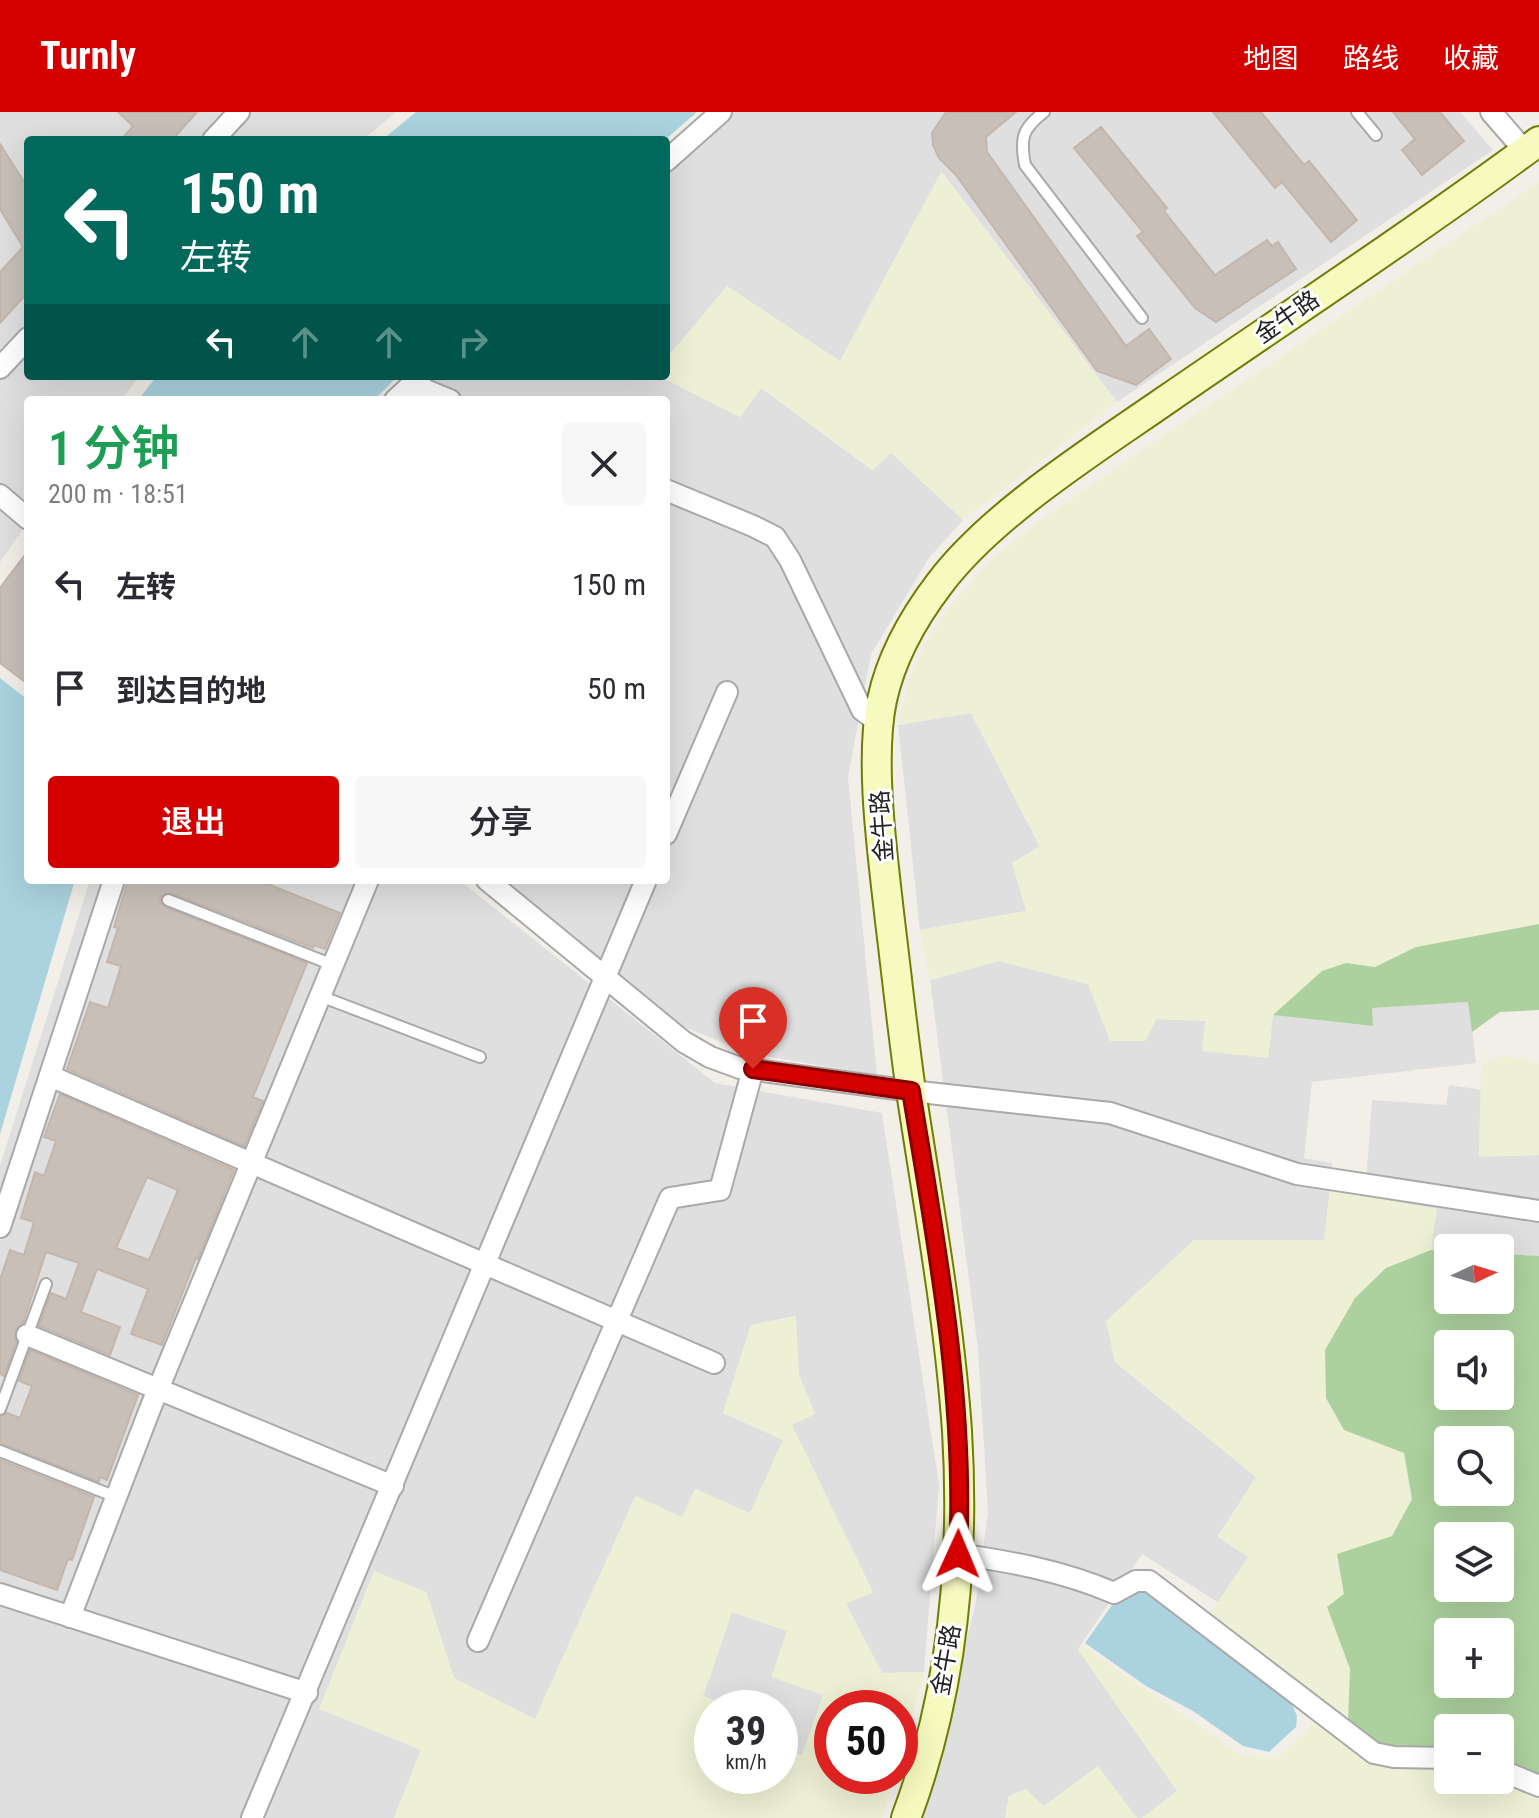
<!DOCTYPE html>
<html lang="zh">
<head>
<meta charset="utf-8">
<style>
  body { margin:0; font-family:"Roboto Condensed","Noto Sans SC",sans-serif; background:#f7f7f7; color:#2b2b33; height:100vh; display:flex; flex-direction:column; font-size:30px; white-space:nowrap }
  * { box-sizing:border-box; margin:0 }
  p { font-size:26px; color:#7c7c81 }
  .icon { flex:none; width:44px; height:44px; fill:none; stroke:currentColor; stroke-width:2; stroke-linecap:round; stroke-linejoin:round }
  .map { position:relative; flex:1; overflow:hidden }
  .details { position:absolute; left:24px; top:284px; width:646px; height:488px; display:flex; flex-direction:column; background:#fff; border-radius:8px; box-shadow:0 8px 32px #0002 }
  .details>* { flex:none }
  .hud { position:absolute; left:24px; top:24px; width:646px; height:244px; border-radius:8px; box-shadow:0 8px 32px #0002; background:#00695c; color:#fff; overflow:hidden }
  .needle { width:52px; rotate:86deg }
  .buttons { position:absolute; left:1434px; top:1122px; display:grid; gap:16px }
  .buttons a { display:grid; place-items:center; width:80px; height:80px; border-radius:8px; background:#fff; box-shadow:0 8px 32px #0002; font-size:40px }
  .speed { position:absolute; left:694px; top:1578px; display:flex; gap:16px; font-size:40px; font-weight:700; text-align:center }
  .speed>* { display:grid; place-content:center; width:104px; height:104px; border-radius:50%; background:#fff; box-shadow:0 8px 32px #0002; line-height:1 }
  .speed small { font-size:20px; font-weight:400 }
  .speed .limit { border:12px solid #d22; background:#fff; color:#111 }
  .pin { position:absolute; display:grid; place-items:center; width:68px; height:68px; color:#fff; margin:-82px -34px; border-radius:50% 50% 50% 0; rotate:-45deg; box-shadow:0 0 8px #0007 }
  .pin .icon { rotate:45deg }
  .me { position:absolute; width:88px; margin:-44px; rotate:1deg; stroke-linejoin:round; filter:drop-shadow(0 0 6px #0008) }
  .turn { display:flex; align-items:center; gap:28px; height:168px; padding:0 24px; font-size:36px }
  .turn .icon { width:104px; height:104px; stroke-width:2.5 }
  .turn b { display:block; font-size:56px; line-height:68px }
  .lanes { display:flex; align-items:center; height:76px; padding:0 24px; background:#0003; justify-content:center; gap:40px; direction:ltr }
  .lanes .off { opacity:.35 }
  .round { display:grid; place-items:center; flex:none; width:84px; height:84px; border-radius:8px; background:#f7f7f7 }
  .overview { display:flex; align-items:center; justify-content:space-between; height:136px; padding:0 24px }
  h1 { font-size:48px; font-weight:600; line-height:60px; color:#1e9e55 }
  .cta { display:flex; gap:16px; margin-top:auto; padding:16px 24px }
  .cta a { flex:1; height:92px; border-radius:8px; background:#d40000; color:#fff; font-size:32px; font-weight:600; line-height:92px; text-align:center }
  .cta a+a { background:#f7f7f7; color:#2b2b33 }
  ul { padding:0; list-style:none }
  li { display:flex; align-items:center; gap:24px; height:104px; padding:0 24px }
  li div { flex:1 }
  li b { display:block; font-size:30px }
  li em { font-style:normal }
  header { display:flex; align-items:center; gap:48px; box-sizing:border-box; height:112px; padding:0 40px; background:#d40000; color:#fff }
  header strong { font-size:38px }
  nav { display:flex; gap:44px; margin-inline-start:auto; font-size:28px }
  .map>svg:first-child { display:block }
  .residential { fill:#e0dfdf }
  .farmland { fill:#eef0d5; fill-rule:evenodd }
  .forest { fill:#add19e; fill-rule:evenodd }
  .water { fill:#aad3df }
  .building { fill:#c7bfb8; stroke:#c4b6ab; stroke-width:2; fill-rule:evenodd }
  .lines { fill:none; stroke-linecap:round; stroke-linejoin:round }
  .lane-casing { stroke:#a9a9a9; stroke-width:14 }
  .street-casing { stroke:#a9a9a9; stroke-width:24 }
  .secondary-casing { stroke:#707d05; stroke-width:32 }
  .lane { stroke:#fff; stroke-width:10 }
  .street { stroke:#fff; stroke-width:20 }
  .secondary { stroke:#f7fabf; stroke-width:28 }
  .route-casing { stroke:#8a0000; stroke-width:20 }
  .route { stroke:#d40000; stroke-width:14 }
  .labels { text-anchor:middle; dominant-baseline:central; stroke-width:6; stroke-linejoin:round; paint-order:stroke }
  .street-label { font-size:24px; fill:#222; stroke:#fff }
</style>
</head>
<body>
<header>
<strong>Turnly</strong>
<nav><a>地图</a><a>路线</a><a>收藏</a></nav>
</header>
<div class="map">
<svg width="1539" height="1706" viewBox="0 0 1539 1706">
  <rect width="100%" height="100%" fill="#f2efe9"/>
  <!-- residential -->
  <g class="residential">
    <path d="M0,0H396L363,28H28V264H140L121,288H28V410L0,450Z"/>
    <path d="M709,0H1460L1493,38L1117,290L942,60L840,250L727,175L666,247V38Z"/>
    <path d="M407,264H659L740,305L761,276L872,358L891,340L963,408L929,446L871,542L848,665L877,963L748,941L682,914L500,768H666V288H384Z"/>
    <path d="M971,601L1040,735L1026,799L920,818L898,613Z"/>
    <path d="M90,768H459L715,971L882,1001L939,1373L924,1560L882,1561L846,1492L873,1480L791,1313L815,1302L799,1263L795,1204L751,1213L723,1301L783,1328L750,1402L696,1377L682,1406L635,1385L535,1607L454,1566L426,1480L421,1638L394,1706H0V1054Z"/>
    <path d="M999,849L1088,872L1157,907L1205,909L1268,946L1273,903L1372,914V896L1469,889L1476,951L1312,970L1304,1046L1332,1051L1325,1128H1194L1115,1250L1256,1365L1218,1424L1249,1445L1219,1491L1142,1442L1078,1537L1178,1680L1142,1706H1137L1098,1655L1044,1695L1009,1684L1005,1706H924L976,1489L988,1400L978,1237L930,868Z"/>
    <path d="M1449,973L1483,978L1480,1044L1539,1043V1144L1500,1142V1136L1431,1138L1436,1097L1365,1085L1372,988L1446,993Z"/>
    <path d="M732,1500L787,1519L823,1583L802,1644L780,1636V1596H736L703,1584Z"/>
  </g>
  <!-- farmland -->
  <g class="farmland">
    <path d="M941,60L1117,290L963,408L891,341L873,358L761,276L740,305L659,264H666V247L727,174L840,249Z"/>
    <path d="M1539,70V812L1416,835L1375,855L1346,851L1273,903L1268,946L1202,939L1205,909L1157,907L1145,929H1110L1088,872L999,849L930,868L920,818L1026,799L1012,751L1040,734L971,601L898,613L911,563L925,532L947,498L990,448L1048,402Z"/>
    <path d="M1501,943L1539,951V1043L1479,1045L1481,953Z"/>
    <path d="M1330,1078L1437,1097L1431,1138L1386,1156L1355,1186L1326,1286L1344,1318L1404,1341L1412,1387L1392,1424L1337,1442L1345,1483L1327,1496L1350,1557L1348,1610L1209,1503L1248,1445L1218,1425L1256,1365L1115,1250L1106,1209L1194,1128H1324Z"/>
    <path d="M796,1204L799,1263L815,1302L792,1313L873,1480L846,1492L882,1561L924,1560L900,1653V1596H832V1664H897L881,1706H394L421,1638L319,1597L374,1459L426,1480L454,1566L535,1607L636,1384L682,1405L695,1377L750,1401L783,1328L723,1300L751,1213ZM732,1500L787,1519L771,1565L823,1583L802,1643L780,1636V1664H712V1596H736L703,1584Z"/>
    <path d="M1081,1533L1242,1643L1278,1646L1316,1609L1448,1653V1668H1500L1539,1682V1706H1142L1177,1679L1078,1538Z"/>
    <path d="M1098,1654L1137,1706H1005L1009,1684L1026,1677L1044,1694Z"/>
  </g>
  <!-- forest -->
  <g class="forest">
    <path d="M1539,812V898L1500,900L1472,920L1468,890L1372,896L1373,914L1273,903L1322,859L1346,851L1375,855L1416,835Z"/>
    <path d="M1431,1138L1448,1139V1188H1500V1142L1539,1144V1667L1500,1649V1616H1448V1641L1379,1635L1348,1610L1350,1557L1327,1495L1344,1482L1337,1442L1392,1424L1412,1387L1404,1341L1344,1318L1326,1286L1325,1238L1355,1186L1386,1156ZM1448,1232H1500V1284H1448ZM1448,1328H1500V1380H1448ZM1448,1424H1500V1476H1448ZM1448,1520H1500V1572H1448Z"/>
  </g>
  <!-- water -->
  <g class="water">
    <path d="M416,0H697L665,28H382Z"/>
    <path d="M157,264H398L374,288H138Z"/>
    <path d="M0,566L28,588V768H75L0,1022Z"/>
    <path d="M1146,1476L1290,1588L1297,1604L1296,1615L1269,1640L1243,1634L1193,1599L1146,1574L1085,1531L1120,1482Z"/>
  </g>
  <!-- building -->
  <g class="building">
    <path d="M118,0H197L172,28H121L133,14Z"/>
    <path d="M946,0H1016L986,25L987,40L1126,234L1149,217L1171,247L1136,273L1097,259L956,63L939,46L933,33L932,21Z"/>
    <path d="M1213,0H1261L1304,53L1309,49L1357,108L1331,130L1282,70L1275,76Z"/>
    <path d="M1393,0H1440L1464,29L1422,63L1402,38L1415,27Z"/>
    <path d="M1101,15L1167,96L1164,99L1215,163L1267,128L1272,134L1278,130L1296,157L1216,210L1195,196L1137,124L1143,120L1074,36Z"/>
    <path d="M0,32L28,76V180L0,211V160L23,135L0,97Z"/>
    <path d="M28,439V572L0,551V476Z"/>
    <path d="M128,768H258L340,801L325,837L314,833L313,836L171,781L161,784L160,790L165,795L307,851L253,985L263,989L244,1034L67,957L90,890L108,896L121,854L107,850L118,816L114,815Z"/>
    <path d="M60,982L234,1058L198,1147L196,1146L162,1233L131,1222L148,1177L97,1157L81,1200L120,1215L110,1243L39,1214L51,1181L66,1187L79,1151L46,1140L23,1211L15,1219L16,1230L4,1264L0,1262V1168L10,1138L24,1143L34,1110L21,1106L35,1060L44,1064L56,1029L44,1025ZM147,1065L178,1078L149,1148L116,1136Z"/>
    <path d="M30,1238L138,1283L107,1368L100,1365L99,1370L0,1331V1305L7,1301L20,1306L32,1274L19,1269Z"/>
    <path d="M0,1348L94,1385L72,1448L68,1447L57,1478L0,1458Z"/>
  </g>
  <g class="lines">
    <!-- lane casing -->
    <g class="lane-casing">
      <g id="lane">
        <path d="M1044,0C1022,17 1020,26 1025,53L1142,206"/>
        <path d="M1357,0L1376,23"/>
        <path d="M168,788L333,853"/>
        <path d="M320,884L480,945"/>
        <path d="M0,1297L46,1172"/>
        <path d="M0,1339L116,1385"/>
      </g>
    </g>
    <!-- street casing -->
    <g class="street-casing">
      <g id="street">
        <path d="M1491,0L1525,39"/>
        <path d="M213,28L239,0"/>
        <path d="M666,49L721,0"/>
        <path d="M0,256L28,226"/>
        <path d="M411,272L450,288"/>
        <path d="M395,288L421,264"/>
        <path d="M666,378L753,414L775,425L790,448L862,598L879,611"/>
        <path d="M0,383L28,407"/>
        <path d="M666,722L727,580"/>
        <path d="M487,768L684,930L710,945L740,956L911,979L1110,1001L1297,1062L1539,1099"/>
        <path d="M50,964L714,1251"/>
        <path d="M0,1115L114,768"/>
        <path d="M27,1223L393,1374"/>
        <path d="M958,1442C1012,1450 1063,1459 1114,1481L1136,1469H1149L1374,1641L1394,1645L1448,1646"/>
        <path d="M0,1482L307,1581"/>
        <path d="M70,1505L150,1297L368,768"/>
        <path d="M478,1529L670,1086L720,1078L753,957"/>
        <path d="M1500,1658L1539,1674"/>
        <path d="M252,1706L646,768"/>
      </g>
    </g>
    <!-- secondary casing -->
    <g class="secondary-casing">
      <path id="secondary" d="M906,1706C952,1583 965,1450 957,1319C949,1205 928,1092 911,979C903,923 897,866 890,809C883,745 869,650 882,588C891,546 914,505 940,471C992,402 1094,338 1166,288C1291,202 1417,119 1539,29"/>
    </g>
    <!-- lane -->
    <use href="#lane" class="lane"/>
    <!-- street -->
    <use href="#street" class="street"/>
    <!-- secondary -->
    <use href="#secondary" class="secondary"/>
  </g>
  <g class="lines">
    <!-- route casing -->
    <g class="route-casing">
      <path id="route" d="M753,957L911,979C936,1131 966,1287 958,1442"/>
    </g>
    <!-- route -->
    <use href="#route" class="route"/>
  </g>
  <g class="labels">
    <!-- street labels -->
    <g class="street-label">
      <text transform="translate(1287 205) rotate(-35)">金牛路</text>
      <text transform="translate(882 714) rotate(-94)">金牛路</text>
      <text transform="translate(946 1548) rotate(-80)">金牛路</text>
    </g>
  </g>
</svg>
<div class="buttons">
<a><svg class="needle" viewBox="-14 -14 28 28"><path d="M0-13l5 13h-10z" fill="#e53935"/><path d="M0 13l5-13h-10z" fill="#7c7c81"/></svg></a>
<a><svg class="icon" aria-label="sound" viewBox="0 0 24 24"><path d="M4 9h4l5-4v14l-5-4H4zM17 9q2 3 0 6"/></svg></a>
<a><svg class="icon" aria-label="search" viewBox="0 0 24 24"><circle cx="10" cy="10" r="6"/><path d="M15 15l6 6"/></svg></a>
<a><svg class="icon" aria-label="layers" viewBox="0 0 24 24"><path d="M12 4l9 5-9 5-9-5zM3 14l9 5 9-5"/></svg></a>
<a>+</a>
<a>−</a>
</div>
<div class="speed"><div>39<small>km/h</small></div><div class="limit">50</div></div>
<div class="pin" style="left:753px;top:957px;background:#d93025"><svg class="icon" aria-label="arrive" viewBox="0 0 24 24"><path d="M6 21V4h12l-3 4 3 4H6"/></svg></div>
<svg class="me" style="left:958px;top:1442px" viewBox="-20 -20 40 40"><path d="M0-17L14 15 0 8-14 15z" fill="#d40000" stroke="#fff" stroke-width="4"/></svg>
<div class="hud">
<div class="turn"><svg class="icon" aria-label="left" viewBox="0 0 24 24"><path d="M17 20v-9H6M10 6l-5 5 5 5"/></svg><div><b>150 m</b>左转</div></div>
<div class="lanes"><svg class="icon" aria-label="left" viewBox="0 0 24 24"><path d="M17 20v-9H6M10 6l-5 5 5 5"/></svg><svg class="icon off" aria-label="ahead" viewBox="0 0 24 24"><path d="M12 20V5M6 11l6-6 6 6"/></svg><svg class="icon off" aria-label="ahead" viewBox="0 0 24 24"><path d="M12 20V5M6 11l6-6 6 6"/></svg><svg class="icon off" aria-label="right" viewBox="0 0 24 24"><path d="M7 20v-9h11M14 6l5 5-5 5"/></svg></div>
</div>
<section class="details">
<div class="overview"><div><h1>1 分钟</h1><p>200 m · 18:51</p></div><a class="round"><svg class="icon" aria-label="close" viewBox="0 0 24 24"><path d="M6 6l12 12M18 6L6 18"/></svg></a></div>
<ul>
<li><svg class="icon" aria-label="left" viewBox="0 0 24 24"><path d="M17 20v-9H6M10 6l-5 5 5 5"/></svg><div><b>左转</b></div><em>150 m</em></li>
<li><svg class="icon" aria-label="arrive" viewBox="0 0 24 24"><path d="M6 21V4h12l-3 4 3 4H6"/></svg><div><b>到达目的地</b></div><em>50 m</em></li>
</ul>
<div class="cta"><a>退出</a><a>分享</a></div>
</section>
</div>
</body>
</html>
